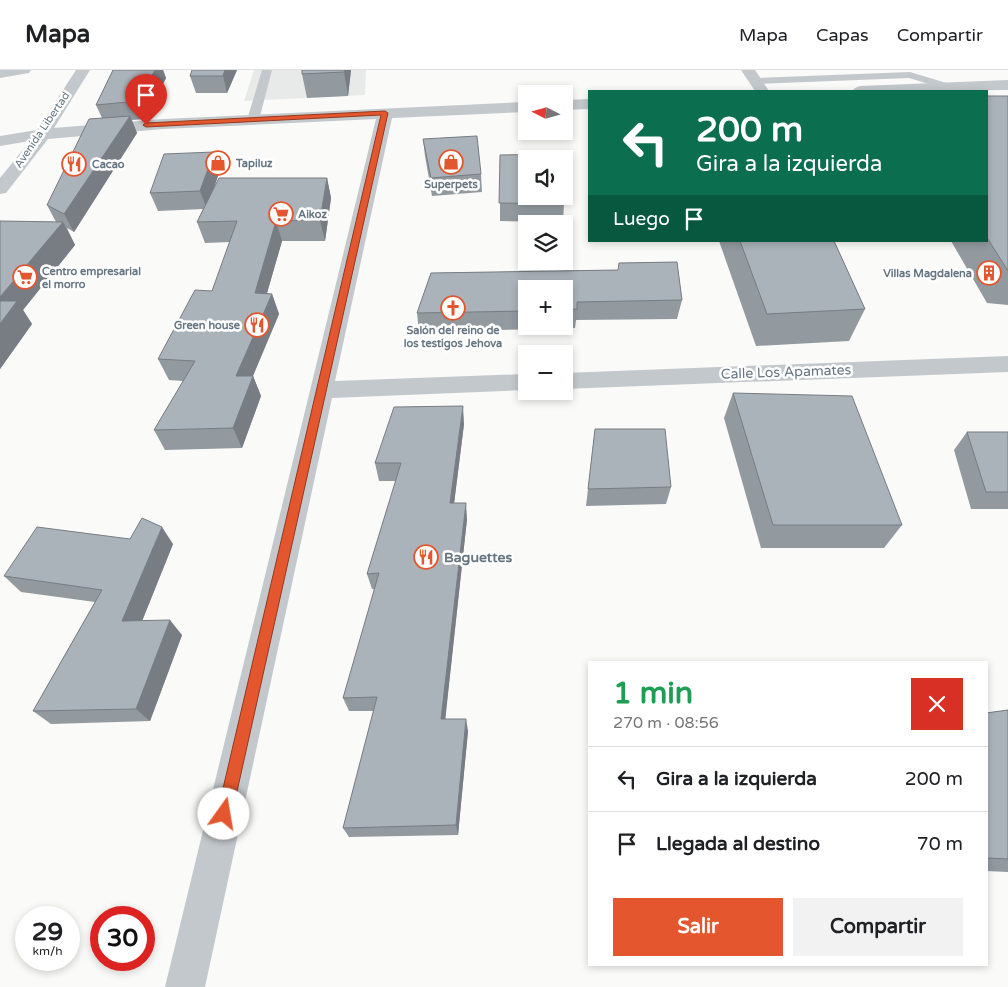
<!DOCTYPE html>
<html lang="es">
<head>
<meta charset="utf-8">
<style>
  body { margin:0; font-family:"Varela Round",sans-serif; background:#f2f2f2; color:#202124; height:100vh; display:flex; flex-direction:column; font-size:19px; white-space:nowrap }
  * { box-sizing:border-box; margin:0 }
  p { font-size:16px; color:#757577 }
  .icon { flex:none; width:28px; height:28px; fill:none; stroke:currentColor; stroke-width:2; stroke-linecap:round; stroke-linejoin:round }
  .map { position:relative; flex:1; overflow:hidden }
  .side { position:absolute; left:588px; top:591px; width:400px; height:305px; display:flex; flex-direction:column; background:#fff; border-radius:0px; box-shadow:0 2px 8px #0003 }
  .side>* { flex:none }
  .guide { position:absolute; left:588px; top:20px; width:400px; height:152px; border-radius:0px; box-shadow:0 2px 8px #0003; background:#0b6e4f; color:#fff; overflow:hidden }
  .needle { width:32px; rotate:276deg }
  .tools { position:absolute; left:518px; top:15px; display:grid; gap:10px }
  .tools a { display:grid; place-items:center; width:55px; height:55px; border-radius:0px; background:#fff; box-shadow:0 2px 8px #0003; font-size:25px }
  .speed { position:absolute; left:15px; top:836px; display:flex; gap:10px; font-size:25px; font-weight:700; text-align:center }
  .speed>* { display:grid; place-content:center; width:65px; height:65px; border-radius:50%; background:#fff; box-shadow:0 2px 8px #0003; line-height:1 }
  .speed small { font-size:12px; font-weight:400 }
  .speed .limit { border:8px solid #d22; background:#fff; color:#111 }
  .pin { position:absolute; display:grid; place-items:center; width:42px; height:42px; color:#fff; margin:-51px -21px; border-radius:50% 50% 50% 0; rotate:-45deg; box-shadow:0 0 5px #0007 }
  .pin .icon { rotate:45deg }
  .me { position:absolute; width:55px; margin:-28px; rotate:13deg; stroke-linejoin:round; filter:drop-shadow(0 0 4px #0008) }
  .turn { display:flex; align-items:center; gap:18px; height:105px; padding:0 25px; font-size:22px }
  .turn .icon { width:65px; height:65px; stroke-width:2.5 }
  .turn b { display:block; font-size:35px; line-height:42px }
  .then { display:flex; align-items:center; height:48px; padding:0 25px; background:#0003; gap:10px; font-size:19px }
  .round { display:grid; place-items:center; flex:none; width:52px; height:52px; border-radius:0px; background:#f2f2f2 }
  .head { display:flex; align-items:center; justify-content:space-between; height:85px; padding:0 25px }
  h1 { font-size:30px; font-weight:700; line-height:38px; color:#1e9e55 }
  .cta { display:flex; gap:10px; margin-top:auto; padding:10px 25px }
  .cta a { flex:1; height:58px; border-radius:0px; background:#e4572e; color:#fff; font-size:20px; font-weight:700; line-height:58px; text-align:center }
  .cta a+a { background:#f2f2f2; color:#202124 }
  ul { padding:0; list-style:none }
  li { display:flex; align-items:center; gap:15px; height:65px; padding:0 25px; border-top:1px solid #e0e0e0 }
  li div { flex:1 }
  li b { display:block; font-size:19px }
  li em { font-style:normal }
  header { display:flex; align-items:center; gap:30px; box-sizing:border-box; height:70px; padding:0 25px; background:#fff; border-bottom:1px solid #e0e0e0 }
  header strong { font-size:24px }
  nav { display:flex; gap:28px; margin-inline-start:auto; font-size:18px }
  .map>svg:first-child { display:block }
  .built { fill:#e8e9e9 }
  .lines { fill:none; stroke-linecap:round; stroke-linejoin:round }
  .service { fill:#c3c8cc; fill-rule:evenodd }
  .minor { fill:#c3c8cc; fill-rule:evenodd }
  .wall { fill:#929a9f; fill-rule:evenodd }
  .shaded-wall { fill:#777d82 }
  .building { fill:#aab3b9; stroke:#777d82 }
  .route { fill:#e4572e; stroke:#94391e }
  .labels { text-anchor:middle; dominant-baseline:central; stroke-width:5; stroke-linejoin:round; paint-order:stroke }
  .far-street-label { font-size:11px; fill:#657683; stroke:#fff }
  .far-poi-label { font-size:11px; font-weight:bold; fill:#657683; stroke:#fff; text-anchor:start }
  .street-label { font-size:14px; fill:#657683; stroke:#fff }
  .poi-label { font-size:14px; font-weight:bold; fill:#657683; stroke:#fff; text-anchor:start }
</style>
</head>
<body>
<header>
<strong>Mapa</strong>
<nav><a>Mapa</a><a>Capas</a><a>Compartir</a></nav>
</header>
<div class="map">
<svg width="1008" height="917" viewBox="0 0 1008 917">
  <rect width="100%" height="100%" fill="#fafaf8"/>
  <!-- built -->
  <path class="built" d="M254,0H366L365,25L244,31Z"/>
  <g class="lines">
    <!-- service -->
    <g class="service">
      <path d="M262,0H272L259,50L253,54L247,50Z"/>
      <path d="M910,2L953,15L955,17L949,20L909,8L756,14L751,11L756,8Z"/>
    </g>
    <!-- minor -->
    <g class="minor">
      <path d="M0,0H31L29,3L0,8Z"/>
      <path d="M76,0H90L54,58L163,49L526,32V42L392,48L335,311L526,304V320L332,328L205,917H165L376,49L163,59L48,69L6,123L0,124V108L30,71L0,76V66L37,60Z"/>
      <path d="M741,0H755L769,21H755Z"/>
      <path d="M1008,10V20L852,21L855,18L860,16Z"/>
      <path d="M589,29V39L564,40V30Z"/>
      <path d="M1008,286V302L564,319V303Z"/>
    </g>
  </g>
  <!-- wall -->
  <g class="wall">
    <path d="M113,0H163L166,8L145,49L132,50L137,63L74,162L67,158L75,175L23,240L32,254L0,299V151L56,152L47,135L102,48L96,35Z"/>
    <path d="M192,0H237L227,23H196L190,6Z"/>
    <path d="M302,0H351L348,26L307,28L302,4Z"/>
    <path d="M986,26H1008V235L987,233L951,171H986Z"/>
    <path d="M423,69L481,104L482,122L432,126L425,86Z"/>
    <path d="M500,85L564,134L563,152L500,151Z"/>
    <path d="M220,100L213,120L327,108L331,128L325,171H282L267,223L272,224L279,244L253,306L261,326L242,378L165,380L154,360L183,311L169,310L158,289L212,221L230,172L205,173L197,152L203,139L158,141L150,123Z"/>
    <path d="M719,171H834L865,239L849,271L756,276Z"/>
    <path d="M677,192L682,230L677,249L576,250L575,258L419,262L417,243L431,203L618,200L619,193ZM526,219H564V256H526Z"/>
    <path d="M733,323L902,455L884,478H761L724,348Z"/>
    <path d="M464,354L454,433L467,449L445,649L468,661L458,765L349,767L343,758L374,641H349L343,628L375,519H372L367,504L396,411H379L375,393Z"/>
    <path d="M595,359L671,417L666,434L586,436Z"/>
    <path d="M967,362H1008V439H971L954,380Z"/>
    <path d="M173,474L142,551L182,565L150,651L51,654L33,641L95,532L21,522L4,506Z"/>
    <path d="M1008,640V802L986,801V643Z"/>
  </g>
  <!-- shaded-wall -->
  <g class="shaded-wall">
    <path d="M155,0H163L166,8L145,49L138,31Z"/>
    <path d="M225,0H237L227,23L223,6Z"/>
    <path d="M345,0H351L348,26L344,2Z"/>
    <path d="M130,46L137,63L74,162L64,144Z"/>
    <path d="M214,82L220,100L207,139L200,121Z"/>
    <path d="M327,108L331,128L325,171L320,150Z"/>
    <path d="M276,151L282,171L261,244L255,223Z"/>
    <path d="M63,152L75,175L23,240L32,254L0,299V227Z"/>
    <path d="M272,224L279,244L244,327L236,306Z"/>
    <path d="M253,306L261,326L242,378L233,358Z"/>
    <path d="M463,336L464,354L452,450L450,433Z"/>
    <path d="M466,433L467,449L444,661L441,649Z"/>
    <path d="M162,457L173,474L136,566L122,551Z"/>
    <path d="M170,550L182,565L150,651L136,639Z"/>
    <path d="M466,649L468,661L458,765L456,755Z"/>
  </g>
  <!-- building -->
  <g class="building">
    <path d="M113,0H155L138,31L96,35Z"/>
    <path d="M192,0H225L223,6H190Z"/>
    <path d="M302,0H345L344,2L302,4Z"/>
    <path d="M986,26H1008V201L986,166Z"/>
    <path d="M130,46L64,144L47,135L89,49Z"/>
    <path d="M477,66L481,104L431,108L423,69Z"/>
    <path d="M214,82L200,121L150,123L164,84Z"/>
    <path d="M557,84V89H526V126H563L564,134L499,133L500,85Z"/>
    <path d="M219,108H327L320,150L276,151L255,223L272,224L236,306H253L233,358L154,360L195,291L158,289L195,220L212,221L237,151L197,152Z"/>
    <path d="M0,151L63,152L0,227Z"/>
    <path d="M740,171H834L865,239L767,244Z"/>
    <path d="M677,192L682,230L577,232V239L564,240V219H526V241L417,243L431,203L618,200L619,193Z"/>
    <path d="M0,231H17L0,254Z"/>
    <path d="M733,323L852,326L902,455H773Z"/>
    <path d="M463,336L450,433H466L441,649H466L456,755L343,758L377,627L343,628L379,503L367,504L401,393H375L394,337Z"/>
    <path d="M595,359H665L671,417L588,419Z"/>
    <path d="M967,362H1008V422H986Z"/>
    <path d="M142,448L162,457L122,551L170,550L136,639L33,641L102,520L4,506L37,457L130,469Z"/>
    <path d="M1008,640V789L986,788V643Z"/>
  </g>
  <!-- route -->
  <path class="route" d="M385,41L388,43L232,744L229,749L224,751L219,749L217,744L381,45L146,57L143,55L146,53Z"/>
  <!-- icons -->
  <defs>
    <g id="shop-ring" transform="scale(1.25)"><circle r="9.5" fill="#fff" stroke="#e4572e" stroke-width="1.5"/><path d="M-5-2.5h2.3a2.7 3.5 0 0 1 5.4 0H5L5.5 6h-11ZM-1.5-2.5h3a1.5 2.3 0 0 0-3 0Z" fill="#e4572e"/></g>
    <g id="restaurant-ring" transform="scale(1.25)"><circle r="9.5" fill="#fff" stroke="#e4572e" stroke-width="1.5"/><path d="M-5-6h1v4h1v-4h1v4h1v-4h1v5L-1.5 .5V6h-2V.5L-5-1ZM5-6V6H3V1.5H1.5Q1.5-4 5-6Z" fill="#e4572e"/></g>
    <g id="supermarket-ring" transform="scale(1.25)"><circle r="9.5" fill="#fff" stroke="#e4572e" stroke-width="1.5"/><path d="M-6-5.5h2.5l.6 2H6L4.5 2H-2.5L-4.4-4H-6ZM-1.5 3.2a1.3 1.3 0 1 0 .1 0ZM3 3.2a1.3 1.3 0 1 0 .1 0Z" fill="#e4572e"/></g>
    <g id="building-ring" transform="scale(1.25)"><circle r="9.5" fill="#fff" stroke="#e4572e" stroke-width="1.5"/><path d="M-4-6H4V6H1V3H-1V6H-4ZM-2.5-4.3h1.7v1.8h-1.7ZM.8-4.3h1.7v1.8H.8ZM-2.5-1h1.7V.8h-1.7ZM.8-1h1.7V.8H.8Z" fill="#e4572e"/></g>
    <g id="church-ring" transform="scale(1.25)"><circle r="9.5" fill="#fff" stroke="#e4572e" stroke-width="1.5"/><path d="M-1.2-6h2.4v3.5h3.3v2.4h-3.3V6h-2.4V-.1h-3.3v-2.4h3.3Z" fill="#e4572e"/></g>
  </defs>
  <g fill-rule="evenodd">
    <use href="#shop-ring" x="451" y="92"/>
    <use href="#shop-ring" x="218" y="93"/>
    <use href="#restaurant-ring" x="74" y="94"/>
    <use href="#supermarket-ring" x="281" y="144"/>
    <use href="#building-ring" x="989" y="203"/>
    <use href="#supermarket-ring" x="25" y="207"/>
    <use href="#church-ring" x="453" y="238"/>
    <use href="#restaurant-ring" x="257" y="255"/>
    <use href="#restaurant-ring" x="426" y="487"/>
  </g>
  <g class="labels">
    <!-- far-street labels -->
    <g class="far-street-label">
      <text transform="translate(42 60) rotate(-56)">Avenida Libertad</text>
    </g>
    <!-- far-poi labels -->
    <g class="far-poi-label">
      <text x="236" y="93">Tapiluz</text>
      <text x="92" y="94">Cacao</text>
      <text x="451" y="114" text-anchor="middle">Superpets</text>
      <text x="298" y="144">Aikoz</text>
      <text x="42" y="201">Centro empresarial<tspan x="42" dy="13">el morro</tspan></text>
      <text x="972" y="203" text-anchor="end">Villas Magdalena</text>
      <text x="240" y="255" text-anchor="end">Green house</text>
      <text x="453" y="260" text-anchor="middle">Salón del reino de<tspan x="453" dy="13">los testigos Jehova</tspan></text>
    </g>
    <!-- street labels -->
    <g class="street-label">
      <text transform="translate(786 302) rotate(-2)">Calle Los Apamates</text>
    </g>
    <!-- poi labels -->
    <g class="poi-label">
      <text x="444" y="487">Baguettes</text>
    </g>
  </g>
</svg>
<div class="tools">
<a><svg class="needle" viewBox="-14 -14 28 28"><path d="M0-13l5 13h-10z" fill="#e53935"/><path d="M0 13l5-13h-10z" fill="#757577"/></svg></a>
<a><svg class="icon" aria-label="sound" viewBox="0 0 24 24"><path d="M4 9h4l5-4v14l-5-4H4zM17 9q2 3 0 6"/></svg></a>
<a><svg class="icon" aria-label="layers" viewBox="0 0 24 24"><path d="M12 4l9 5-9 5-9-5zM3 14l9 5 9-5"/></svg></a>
<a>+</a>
<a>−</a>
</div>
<div class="speed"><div>29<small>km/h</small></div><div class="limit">30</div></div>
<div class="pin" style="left:146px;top:55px;background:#d93025"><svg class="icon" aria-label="arrive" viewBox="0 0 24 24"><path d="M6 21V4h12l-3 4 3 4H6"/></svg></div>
<svg class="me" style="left:224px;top:744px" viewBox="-20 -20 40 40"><circle r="19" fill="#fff"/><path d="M0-13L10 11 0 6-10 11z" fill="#e4572e"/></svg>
<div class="guide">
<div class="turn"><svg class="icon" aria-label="left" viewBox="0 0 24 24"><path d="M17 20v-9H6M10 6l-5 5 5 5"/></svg><div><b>200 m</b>Gira a la izquierda</div></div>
<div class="then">Luego<svg class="icon" aria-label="arrive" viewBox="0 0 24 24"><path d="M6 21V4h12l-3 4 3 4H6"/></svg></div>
</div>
<section class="side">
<div class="head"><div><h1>1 min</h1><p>270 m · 08:56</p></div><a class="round" style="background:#d93025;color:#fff"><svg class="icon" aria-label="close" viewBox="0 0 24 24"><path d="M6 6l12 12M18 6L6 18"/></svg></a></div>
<ul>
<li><svg class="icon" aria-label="left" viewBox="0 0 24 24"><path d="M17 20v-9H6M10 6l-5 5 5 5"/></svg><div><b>Gira a la izquierda</b></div><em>200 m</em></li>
<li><svg class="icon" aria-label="arrive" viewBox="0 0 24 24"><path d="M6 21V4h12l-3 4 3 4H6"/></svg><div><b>Llegada al destino</b></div><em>70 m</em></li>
</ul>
<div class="cta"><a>Salir</a><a>Compartir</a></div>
</section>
</div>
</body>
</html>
